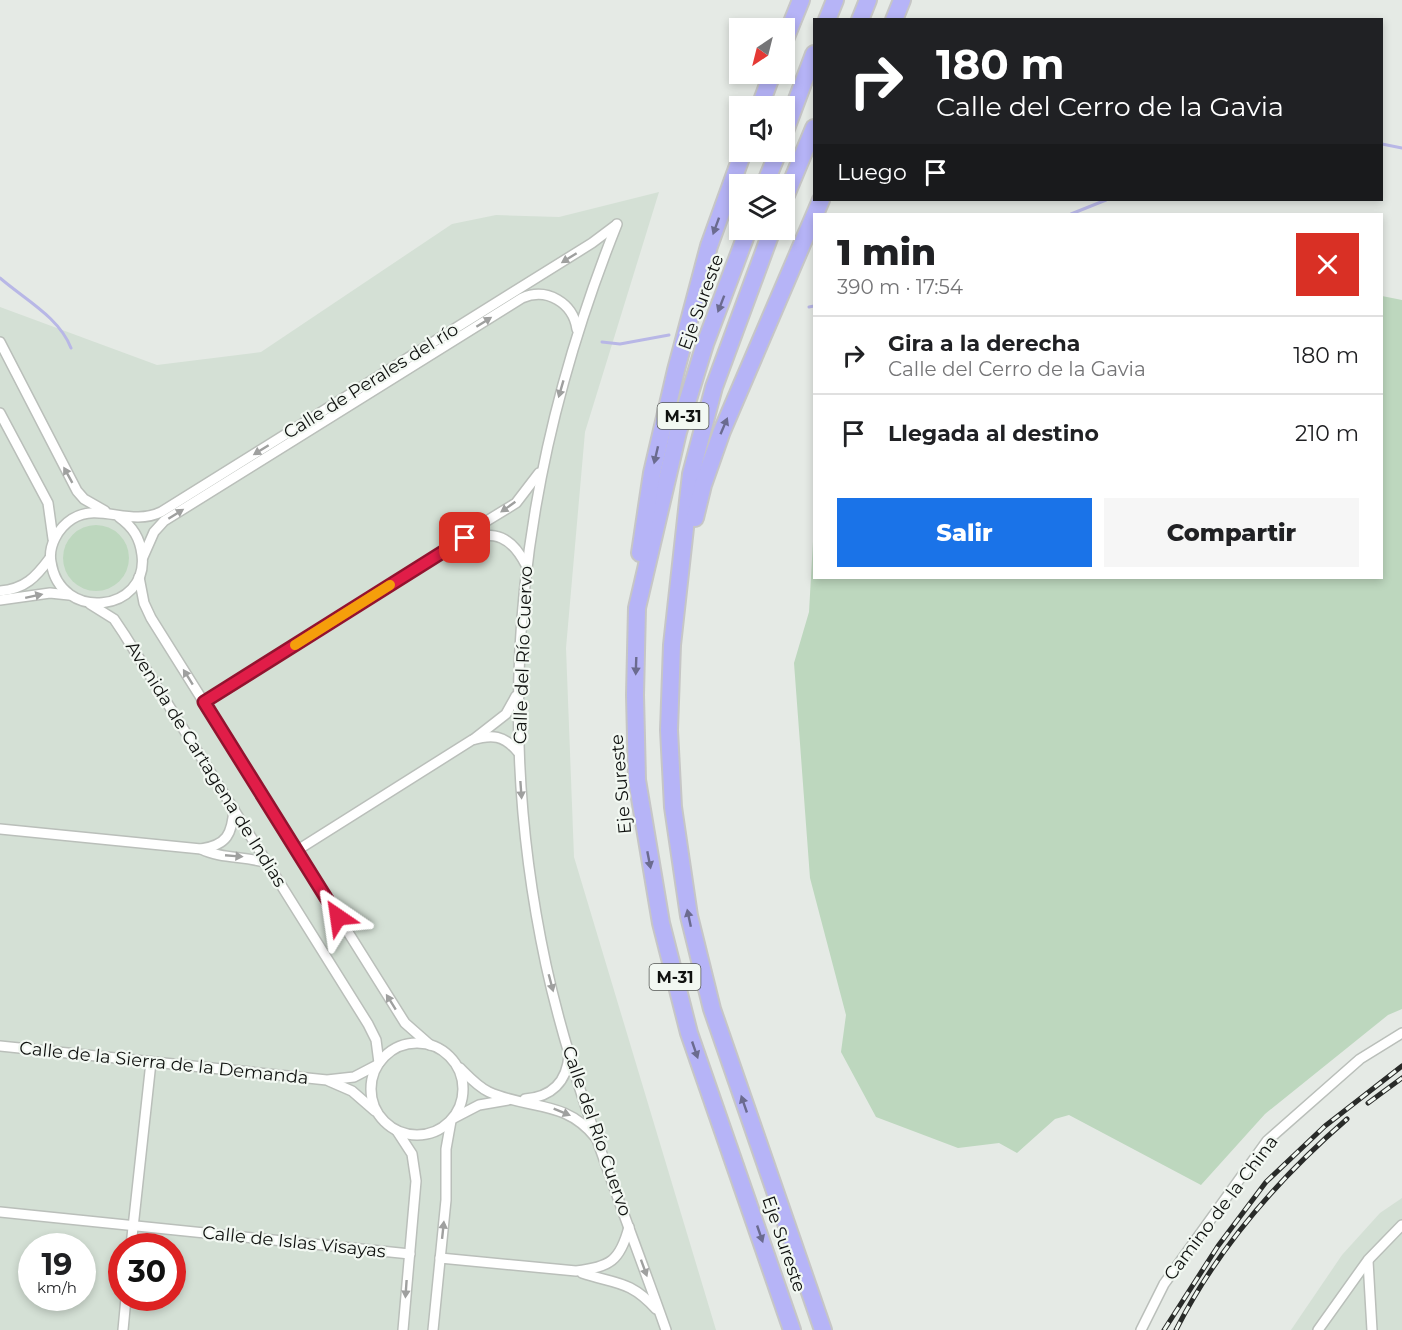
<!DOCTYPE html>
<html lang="es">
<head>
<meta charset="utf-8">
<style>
  body { margin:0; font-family:Montserrat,sans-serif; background:#f6f6f6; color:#202124; height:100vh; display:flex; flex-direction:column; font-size:22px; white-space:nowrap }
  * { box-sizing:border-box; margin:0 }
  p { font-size:20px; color:#757577 }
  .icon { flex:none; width:33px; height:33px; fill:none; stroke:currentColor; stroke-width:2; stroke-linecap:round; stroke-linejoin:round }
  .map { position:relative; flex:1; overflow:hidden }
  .details { position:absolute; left:813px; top:213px; width:570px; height:366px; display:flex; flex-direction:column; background:#fff; border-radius:0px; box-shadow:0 3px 9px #0003 }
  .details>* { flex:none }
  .top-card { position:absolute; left:813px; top:18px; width:570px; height:183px; border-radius:0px; box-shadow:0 3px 9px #0003; background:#202124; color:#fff; overflow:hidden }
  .needle { width:39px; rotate:215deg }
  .tools { position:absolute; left:729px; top:18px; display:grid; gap:12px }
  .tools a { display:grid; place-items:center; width:66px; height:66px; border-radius:0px; background:#fff; box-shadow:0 3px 9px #0003; font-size:30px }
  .speed { position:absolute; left:18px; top:1233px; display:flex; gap:12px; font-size:30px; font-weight:700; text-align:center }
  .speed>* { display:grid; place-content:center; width:78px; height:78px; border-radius:50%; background:#fff; box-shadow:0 3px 9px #0003; line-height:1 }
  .speed small { font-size:15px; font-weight:400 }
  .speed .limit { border:9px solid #d22; background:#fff; color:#111 }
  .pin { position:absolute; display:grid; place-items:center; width:51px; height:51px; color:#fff; margin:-26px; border-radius:12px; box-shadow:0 3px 9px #0006 }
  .me { position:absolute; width:66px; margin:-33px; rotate:328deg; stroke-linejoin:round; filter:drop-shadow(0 0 4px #0008) }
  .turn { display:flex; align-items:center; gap:21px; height:126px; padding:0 24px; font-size:27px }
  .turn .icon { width:78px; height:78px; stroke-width:2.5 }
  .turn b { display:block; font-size:42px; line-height:51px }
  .then { display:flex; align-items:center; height:57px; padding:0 24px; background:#0003; gap:12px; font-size:22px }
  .round { display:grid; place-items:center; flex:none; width:63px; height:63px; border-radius:0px; background:#f6f6f6 }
  .summary { display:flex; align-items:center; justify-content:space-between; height:102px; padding:0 24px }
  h1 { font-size:36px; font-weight:800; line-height:45px }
  .cta { display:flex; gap:12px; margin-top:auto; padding:12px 24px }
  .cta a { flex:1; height:69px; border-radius:0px; background:#1a73e8; color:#fff; font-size:24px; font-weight:800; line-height:69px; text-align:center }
  .cta a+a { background:#f6f6f6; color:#202124 }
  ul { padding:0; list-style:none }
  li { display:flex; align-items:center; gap:18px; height:78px; padding:0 24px; border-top:2px solid #e0e0e0 }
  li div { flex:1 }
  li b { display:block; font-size:22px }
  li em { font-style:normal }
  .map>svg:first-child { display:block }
  .built { fill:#d4e0d5; fill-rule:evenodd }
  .green { fill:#bdd7be }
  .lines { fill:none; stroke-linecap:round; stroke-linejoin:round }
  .stream { stroke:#b8b7e6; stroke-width:3 }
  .street-casing { stroke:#babfba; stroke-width:12 }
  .highway-casing { stroke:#c6c6c6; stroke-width:20 }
  .street { stroke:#fff; stroke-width:9 }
  .highway { stroke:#b6b4f7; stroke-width:16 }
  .rail-casing { stroke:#292b29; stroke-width:5 }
  .rail { stroke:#f2f8f2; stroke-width:3; stroke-dasharray:9; stroke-linecap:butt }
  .oneway { fill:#6b6b8f }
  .oneway2 { fill:#9fa09f }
  .route-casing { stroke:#92132f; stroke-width:15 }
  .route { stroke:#e11d48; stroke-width:10 }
  .slow { stroke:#f59e0b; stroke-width:10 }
  .labels { text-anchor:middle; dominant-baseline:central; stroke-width:4.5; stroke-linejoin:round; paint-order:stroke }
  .shield { fill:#f2f8f2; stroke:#545754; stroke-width:1.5 }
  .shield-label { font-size:16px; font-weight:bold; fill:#101210 }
  .street-label { font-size:18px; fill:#101210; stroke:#f2f8f2 }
</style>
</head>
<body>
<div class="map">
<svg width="1402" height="1330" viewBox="0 0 1402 1330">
  <rect width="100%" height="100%" fill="#e5eae5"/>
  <!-- built -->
  <g class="built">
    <path d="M659,192L585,432L566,648L574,857L716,1330H0V307L157,365L261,352L452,224L496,215L559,217ZM32,1246H82V1298H32ZM122,1246H172V1298H122Z"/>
    <path d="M1402,1198V1330H1291L1342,1255L1380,1213Z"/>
  </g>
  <!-- green -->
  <g class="green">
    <path d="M1382,296L1402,300V1009L1388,1015L1265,1114L1201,1185L1069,1115L1055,1119L1017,1153L999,1143L958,1148L876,1117L841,1052L846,1015L810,878L794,663L809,612L814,524V578H1382Z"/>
    <circle cx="96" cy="558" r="33"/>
  </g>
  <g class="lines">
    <!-- stream -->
    <g class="stream">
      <path d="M1382,144L1402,148"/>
      <path d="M1071,214L1106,200"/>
      <path d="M0,278C24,299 59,317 71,348"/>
      <path d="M809,307L814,306"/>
      <path d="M602,342L620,344L669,335"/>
    </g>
    <!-- street casing -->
    <g class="street-casing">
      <g id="street">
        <path d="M617,224C520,467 491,709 546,965C573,1090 624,1210 666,1330"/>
        <path d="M0,342L77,491L84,499L105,511"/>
        <path d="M0,413L48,503L53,539"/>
        <path d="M119,517C133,527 140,538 142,555C149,612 60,623 51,562C48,546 58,528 72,519C99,502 130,527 161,512L592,243L616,225"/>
        <path d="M465,538C496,531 511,536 526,565"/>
        <path d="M143,557L154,532L164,521L522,298C547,287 573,303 577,329"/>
        <path d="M139,577L144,603L151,618L405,1023L430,1045"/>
        <path d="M0,591C25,589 36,577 50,558"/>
        <path d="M0,600L50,593L69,595"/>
        <path d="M90,604L114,619L124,634L368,1024L376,1040L379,1063"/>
        <path d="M204,702L465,538L472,530L516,503L539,473"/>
        <path d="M474,739L506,714L516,696"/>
        <path d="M0,829L201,849C227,845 232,834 234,809"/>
        <path d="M201,849C221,859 246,856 267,863"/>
        <path d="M296,851L472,740C492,734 504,735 518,752"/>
        <circle cx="417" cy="1089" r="46"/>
        <path d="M0,1046L327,1080L354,1077L377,1065"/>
        <path d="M460,1068C469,1077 478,1087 489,1092C529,1110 565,1099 596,1138"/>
        <path d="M329,1081L352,1091L375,1111"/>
        <path d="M525,1099C551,1097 567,1082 569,1055"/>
        <path d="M454,1118L479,1105L508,1100"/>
        <path d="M397,1131L412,1154L416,1181L403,1330"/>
        <path d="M0,1212L410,1254"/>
        <path d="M131,1246L151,1062"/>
        <path d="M440,1258L576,1271C610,1267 620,1261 629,1227"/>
        <path d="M1368,1261L1372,1330"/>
        <path d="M582,1273C615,1284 630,1280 656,1309"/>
        <path d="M123,1330L126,1298"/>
        <path d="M433,1330L446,1200V1149L451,1121"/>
        <path d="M1141,1330L1164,1284L1267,1141L1360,1059L1402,1033"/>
        <path d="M1318,1330L1368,1260L1402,1225"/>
      </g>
    </g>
    <!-- highway casing -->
    <g class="highway-casing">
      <g id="highway">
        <path d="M827,20L835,0"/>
        <path d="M860,20L868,0"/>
        <path d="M894,20L902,0"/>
        <path d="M784,42L801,0"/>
        <path d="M760,106L772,74"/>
        <path d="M784,134L814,54"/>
        <path d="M765,184L778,152"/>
        <path d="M784,200L814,128"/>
        <path d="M748,230L705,344L678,432L637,608L635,695L637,780L661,923L689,1033L792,1330"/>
        <path d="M772,230L714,387L691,474L672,645L669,730L673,807L689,916L712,1009L823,1330"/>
        <path d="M695,518L703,485L722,431L821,200"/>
        <path d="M640,553L652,473L676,370L709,246L743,152"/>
      </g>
    </g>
    <!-- street -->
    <use href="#street" class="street"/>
    <!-- highway -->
    <use href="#highway" class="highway"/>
    <!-- rail casing -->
    <g class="rail-casing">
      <g id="rail">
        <path d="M1368,1103L1402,1078"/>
        <path d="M1164,1330L1218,1246L1266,1182L1325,1126L1402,1066"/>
        <path d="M1176,1330C1217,1249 1279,1178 1347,1119"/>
      </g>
    </g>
    <!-- rail -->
    <use href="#rail" class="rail"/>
  </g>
  <!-- one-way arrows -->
  <defs><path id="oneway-solid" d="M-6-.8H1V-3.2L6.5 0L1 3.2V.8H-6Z" transform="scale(1.5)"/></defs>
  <g class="oneway">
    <use href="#oneway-solid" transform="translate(716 226) rotate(110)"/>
    <use href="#oneway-solid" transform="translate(721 304) rotate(111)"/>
    <use href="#oneway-solid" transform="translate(724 426) rotate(-67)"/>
    <use href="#oneway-solid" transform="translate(656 455) rotate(103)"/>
    <use href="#oneway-solid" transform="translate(636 666) rotate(92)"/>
    <use href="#oneway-solid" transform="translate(649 860) rotate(79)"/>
    <use href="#oneway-solid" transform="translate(689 918) rotate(-102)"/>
    <use href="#oneway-solid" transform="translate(695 1050) rotate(71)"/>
    <use href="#oneway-solid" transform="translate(744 1104) rotate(-109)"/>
    <use href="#oneway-solid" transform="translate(760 1234) rotate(71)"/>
  </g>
  <g class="oneway2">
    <use href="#oneway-solid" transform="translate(569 258) rotate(148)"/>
    <use href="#oneway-solid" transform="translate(484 322) rotate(-32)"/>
    <use href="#oneway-solid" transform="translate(561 389) rotate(106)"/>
    <use href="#oneway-solid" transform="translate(261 450) rotate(148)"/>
    <use href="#oneway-solid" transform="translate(68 475) rotate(-119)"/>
    <use href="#oneway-solid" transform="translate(508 507) rotate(145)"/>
    <use href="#oneway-solid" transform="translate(176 514) rotate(-32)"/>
    <use href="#oneway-solid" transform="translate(34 596) rotate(-12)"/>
    <use href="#oneway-solid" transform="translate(188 677) rotate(-122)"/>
    <use href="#oneway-solid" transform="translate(521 790) rotate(86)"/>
    <use href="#oneway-solid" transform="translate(234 856) rotate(5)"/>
    <use href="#oneway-solid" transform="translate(551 983) rotate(75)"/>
    <use href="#oneway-solid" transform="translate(391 1002) rotate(-122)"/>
    <use href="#oneway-solid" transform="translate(562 1112) rotate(22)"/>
    <use href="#oneway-solid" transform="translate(443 1230) rotate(-84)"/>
    <use href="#oneway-solid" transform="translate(644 1268) rotate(70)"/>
    <use href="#oneway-solid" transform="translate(406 1289) rotate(94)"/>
  </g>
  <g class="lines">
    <!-- route casing -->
    <g class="route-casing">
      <path id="route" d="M338,917L204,702L465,538"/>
    </g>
    <!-- route -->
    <use href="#route" class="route"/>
    <!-- slow -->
    <path class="slow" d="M295,645L390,585"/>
  </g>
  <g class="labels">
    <!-- shield labels -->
    <g class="shield">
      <rect x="657.5" y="403" width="51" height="26" rx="4.5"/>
      <rect x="649.5" y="964" width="51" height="26" rx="4.5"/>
    </g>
    <g class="shield-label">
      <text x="683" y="416">M-31</text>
      <text x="675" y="977">M-31</text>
    </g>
    <!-- street labels -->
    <g class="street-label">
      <text transform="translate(701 302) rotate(-70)">Eje Sureste</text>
      <text transform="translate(371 381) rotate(-32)">Calle de Perales del río</text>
      <text transform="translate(523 655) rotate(-88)">Calle del Río Cuervo</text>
      <text transform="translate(206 764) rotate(58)">Avenida de Cartagena de Indias</text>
      <text transform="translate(621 784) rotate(-95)">Eje Sureste</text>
      <text transform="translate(164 1063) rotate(6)">Calle de la Sierra de la Demanda</text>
      <text transform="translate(597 1131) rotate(71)">Calle del Río Cuervo</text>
      <text transform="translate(1221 1208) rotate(-53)">Camino de la China</text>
      <text transform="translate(294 1242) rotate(6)">Calle de Islas Visayas</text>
      <text transform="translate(784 1244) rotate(71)">Eje Sureste</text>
    </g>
  </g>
</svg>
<div class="tools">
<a><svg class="needle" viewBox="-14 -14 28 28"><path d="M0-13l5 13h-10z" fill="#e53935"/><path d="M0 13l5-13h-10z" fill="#757577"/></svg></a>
<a><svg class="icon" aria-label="sound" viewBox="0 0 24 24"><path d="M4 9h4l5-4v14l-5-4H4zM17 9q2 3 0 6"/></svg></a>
<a><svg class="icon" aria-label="layers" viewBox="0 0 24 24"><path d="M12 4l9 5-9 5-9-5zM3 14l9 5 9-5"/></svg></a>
</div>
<div class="speed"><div>19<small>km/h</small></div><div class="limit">30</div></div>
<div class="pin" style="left:465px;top:538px;background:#d93025"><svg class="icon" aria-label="arrive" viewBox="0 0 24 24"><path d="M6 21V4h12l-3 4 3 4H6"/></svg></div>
<svg class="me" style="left:338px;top:917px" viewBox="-20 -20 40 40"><path d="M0-17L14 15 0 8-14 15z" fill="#e11d48" stroke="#fff" stroke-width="4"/></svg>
<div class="top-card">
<div class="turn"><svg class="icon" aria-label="right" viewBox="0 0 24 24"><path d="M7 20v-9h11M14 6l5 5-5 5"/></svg><div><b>180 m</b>Calle del Cerro de la Gavia</div></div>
<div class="then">Luego<svg class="icon" aria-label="arrive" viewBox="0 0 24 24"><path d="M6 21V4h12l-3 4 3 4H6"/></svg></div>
</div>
<section class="details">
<div class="summary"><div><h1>1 min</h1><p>390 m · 17:54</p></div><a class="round" style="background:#d93025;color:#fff"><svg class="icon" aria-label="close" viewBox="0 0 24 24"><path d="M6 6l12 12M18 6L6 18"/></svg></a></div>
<ul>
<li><svg class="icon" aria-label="right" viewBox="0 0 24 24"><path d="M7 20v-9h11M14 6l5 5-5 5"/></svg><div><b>Gira a la derecha</b><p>Calle del Cerro de la Gavia</p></div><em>180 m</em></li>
<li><svg class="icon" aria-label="arrive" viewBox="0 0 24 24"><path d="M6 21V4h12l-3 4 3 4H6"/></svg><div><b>Llegada al destino</b></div><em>210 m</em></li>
</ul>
<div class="cta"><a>Salir</a><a>Compartir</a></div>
</section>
</div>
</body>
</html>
